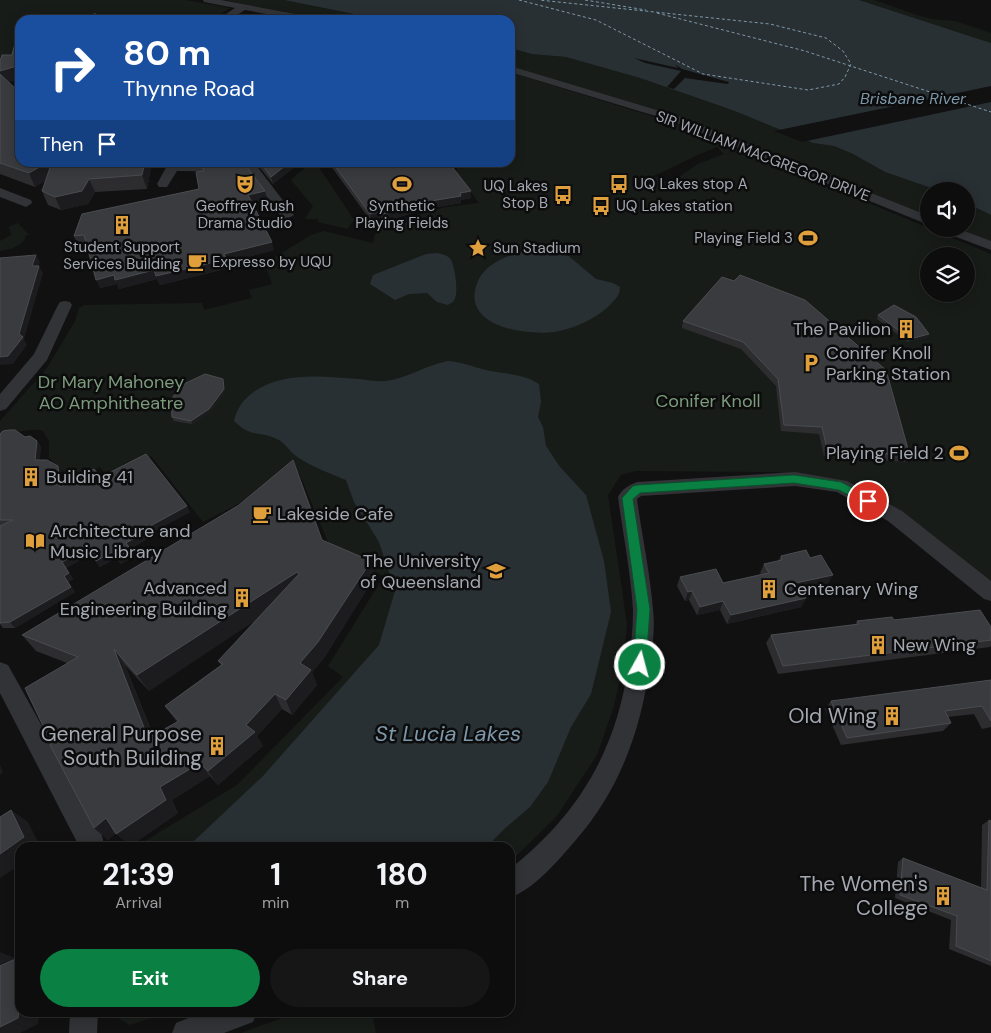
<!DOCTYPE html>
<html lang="en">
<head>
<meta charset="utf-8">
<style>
  body { margin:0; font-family:"DM Sans",sans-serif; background:#161617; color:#f1f3f6; height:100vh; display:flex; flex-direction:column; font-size:19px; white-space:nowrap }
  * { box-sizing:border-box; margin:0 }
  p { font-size:16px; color:#9a9c9e }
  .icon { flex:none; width:28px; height:28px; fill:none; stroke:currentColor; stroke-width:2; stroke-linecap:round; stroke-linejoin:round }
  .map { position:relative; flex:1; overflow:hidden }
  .panel { position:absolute; left:15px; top:842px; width:500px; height:175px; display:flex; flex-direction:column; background:#0d0d0e; border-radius:15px; box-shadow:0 2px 12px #0003,0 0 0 1px #2d2d2e }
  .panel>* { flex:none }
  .guide { position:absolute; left:15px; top:15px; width:500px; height:152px; border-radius:15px; box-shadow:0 2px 12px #0003,0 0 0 1px #2d2d2e; background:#1a4fa0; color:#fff; overflow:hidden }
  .buttons { position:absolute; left:920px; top:182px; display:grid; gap:10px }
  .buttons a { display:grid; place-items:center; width:55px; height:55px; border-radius:50%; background:#0d0d0e; box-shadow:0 2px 12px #0003,0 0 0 1px #2d2d2e; font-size:25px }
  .pin { position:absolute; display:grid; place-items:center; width:42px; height:42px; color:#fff; margin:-21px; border:2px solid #fff; border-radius:50%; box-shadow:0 1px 5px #0007 }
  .me { position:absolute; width:55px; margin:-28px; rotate:7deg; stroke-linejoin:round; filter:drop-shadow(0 0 4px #0008) }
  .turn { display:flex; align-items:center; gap:18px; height:105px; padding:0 25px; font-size:22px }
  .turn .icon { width:65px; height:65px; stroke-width:2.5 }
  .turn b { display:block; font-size:35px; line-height:42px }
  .then { display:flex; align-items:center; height:48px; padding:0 25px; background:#0003; gap:10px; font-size:19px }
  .eta { display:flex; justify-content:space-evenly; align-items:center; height:85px; text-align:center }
  .eta b { font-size:30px; font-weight:700; line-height:35px }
  .cta { display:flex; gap:10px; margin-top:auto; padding:10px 25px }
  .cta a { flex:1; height:58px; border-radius:30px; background:#0b8043; color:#fff; font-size:20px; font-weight:700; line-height:58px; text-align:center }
  .cta a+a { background:#161617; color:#f1f3f6 }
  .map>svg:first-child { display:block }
  .green { fill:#181c18; fill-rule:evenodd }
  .water { fill:#293034 }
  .pier { fill:#111112 }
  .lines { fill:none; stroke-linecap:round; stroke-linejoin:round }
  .ferry { stroke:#7d98aa; stroke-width:1; stroke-dasharray:3 2.5; stroke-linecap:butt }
  .street { fill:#323337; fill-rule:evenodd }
  .wall { fill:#2d2d30; fill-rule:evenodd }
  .shaded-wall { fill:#1c1c1e }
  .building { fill:#3a3b3e; stroke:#4a4c50; fill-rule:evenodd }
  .route { fill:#0b8043; stroke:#07532c }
  .labels { text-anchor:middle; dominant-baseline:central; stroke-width:5; stroke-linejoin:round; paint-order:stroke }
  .far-street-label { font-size:15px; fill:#a4a9b1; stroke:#0c0c0d }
  .far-poi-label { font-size:15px; fill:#a4a9b1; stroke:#0c0c0d; text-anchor:start }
  .far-water-label { font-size:16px; font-style:italic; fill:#7d98aa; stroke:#0c0c0d }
  .poi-label { font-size:18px; fill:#a4a9b1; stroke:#0c0c0d; text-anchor:start }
  .park-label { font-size:18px; fill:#7c9b7c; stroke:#0c0c0d }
  .near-poi-label { font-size:21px; fill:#a4a9b1; stroke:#0c0c0d; text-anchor:end }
  .near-water-label { font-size:22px; font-style:italic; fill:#7d98aa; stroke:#0c0c0d }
</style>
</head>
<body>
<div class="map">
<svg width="991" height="1033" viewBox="0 0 991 1033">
  <rect width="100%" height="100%" fill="#111112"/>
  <!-- green -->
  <g class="green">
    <path d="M0,0H186L230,8L210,20H20V57H0Z"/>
    <path d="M223,0H284L384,20H325Z"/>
    <path d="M859,0H874L914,14L931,19L955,21L991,33V43Z"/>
    <path d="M510,48L532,54L566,57L640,78L732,110L813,143L834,146L853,154L885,172L940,191H929V218L676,116L510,67Z"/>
    <path d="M510,72L683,126L991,254V583L847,482L778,472L636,471L621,475L608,495L627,624L624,659L614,706L597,755L556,817L510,862V848L135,847L237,785L343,677L328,666L384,576L333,554L299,473L203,522L151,456L107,476L100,467L63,487L67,481V475L49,458V442L43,431C29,427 15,434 0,435V421L47,368L75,321L79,308L84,305L202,303L204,310L252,298L249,290L272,284L267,270V262L311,235L324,231L373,243L376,230L385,224L446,207L479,203L457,173V167L454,163L510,162ZM717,147L724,154L698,164L670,183L653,176C675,167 695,155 717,147ZM929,256H966V294H929Z"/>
    <path d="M308,165L318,166L354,220L347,229L318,222V219H305L313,206L291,180Z"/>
    <path d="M966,203L991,215V243L956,229H966Z"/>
    <path d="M18,223L29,235H26C23,247 11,249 0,251V241L11,235L10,229L8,227Z"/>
    <path d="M299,1012L372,1013L376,1033H241Z"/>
    <path d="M119,1013V1012L166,1013L130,1025L118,1018Z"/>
  </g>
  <!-- water -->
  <g class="water">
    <path d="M284,0H859L991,43V215L966,203V191H940L885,172L853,154L834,146L813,143L732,110L640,78L566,57L532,54L510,48V20H384Z"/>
    <path d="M536,250L565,253L596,279L613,283L620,287C620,296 614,300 609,306C595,319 573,329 554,332C521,336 455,324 480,277C490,260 517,251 536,250Z"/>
    <path d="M437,253C442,254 448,255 451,260C455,267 459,294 454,300C454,302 449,304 448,305L437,302L427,293L409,294L395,300L370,284L373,275L426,254Z"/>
    <path d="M448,361C462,362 473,367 486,370C504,374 524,374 539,384L541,402L538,417L543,427L546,446L560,467L586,495L604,561L611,612L591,694L571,727L548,782L530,807L503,830L487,847H181L194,841L263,776L379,645L395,591L379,542L354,502L346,480C329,473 312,467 296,456C290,452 286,444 279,440C260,430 252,439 234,421C237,407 244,399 255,391C286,371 324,377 359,379C368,380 378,382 386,381C408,378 426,365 448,361Z"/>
  </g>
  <!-- pier -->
  <g class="pier">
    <path d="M634,58L678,68L675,64L682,69L729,82L728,84L713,82L685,78L674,89L667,87L681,71L645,63Z"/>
    <path d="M991,86V102L802,142L774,131Z"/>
  </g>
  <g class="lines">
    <!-- ferry -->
    <g class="ferry">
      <path d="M519,0L596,20L703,74L808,90L839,84L845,77L851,64L843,51L826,38L770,24L539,0"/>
      <path d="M585,0L646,10"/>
      <path d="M657,13L805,51L991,112"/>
    </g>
    <!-- street -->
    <g class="street">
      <path d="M203,0H221L311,17L316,20H297L245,10L229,20H217L235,8L204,2Z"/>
      <path d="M510,66L680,117L929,216V225L672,121L510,72Z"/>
      <path d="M169,162L256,165L294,215L287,219L282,218L249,172L177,171L167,187H159L157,184Z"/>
      <path d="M0,188L31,200L32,203L26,207L0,197Z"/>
      <path d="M941,229H959L991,241V250L943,232Z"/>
      <path d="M65,301L70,302L72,305L47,360L6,409L0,411V394L34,354L58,305L60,302Z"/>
      <path d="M795,472L847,481L902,511L991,581V601L984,599L888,521L837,492L795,486L641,496L637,499C642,536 650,572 653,609C655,626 653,644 650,662C642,728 620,790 575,841C557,862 536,887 510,898V869C577,816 616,752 628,667C631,648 633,630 633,610C631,574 623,534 618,497C622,489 629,485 637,482Z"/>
      <path d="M0,662L8,665L101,832L105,848H80L0,693Z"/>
      <path d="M70,1012H98L97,1033H69Z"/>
      <path d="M203,1012H257L253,1022L224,1033H172L176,1023Z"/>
    </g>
  </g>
  <!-- wall -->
  <g class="wall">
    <path d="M20,43V58L15,57L20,62V79L8,82L20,162H152L147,189L95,192L88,204L61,210L48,205L42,191L46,180L35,187L0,174V61L13,55L12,54Z"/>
    <path d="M238,162H301L273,184L256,163Z"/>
    <path d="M328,162H453V168L471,191V198L461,200V203L431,208L385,221L381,219L371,221Z"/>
    <path d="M199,189L267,200L252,203L274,250L228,262L229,268L160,285L157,279L119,289L117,284L100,288L87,244L78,245L74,236Z"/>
    <path d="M722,277L910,456L907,462L824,456L819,434L781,431L776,386L741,349L682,328L683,321Z"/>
    <path d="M878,315L927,337L908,342L877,319Z"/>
    <path d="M225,382V392L210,412L192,424L174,421L172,417Z"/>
    <path d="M0,434L25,437L37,441L41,447L39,460L62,472L63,485L101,477L190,512L145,536L147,539L130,549L134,556L121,564L116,558L100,567L91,554L66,568L73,579L68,582L75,592L15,628H3L0,624Z"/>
    <path d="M322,540L374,578L324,658L312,672L317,685L292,715L282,709L257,736L263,746L218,785L210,776L172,800L178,813L130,846L116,833L108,840L94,828L54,742L67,663L36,651L22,635ZM258,618L218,661L221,665L165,706L177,722L153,735L125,665L149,691Z"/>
    <path d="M781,556L828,584L801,590L806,598L801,607L727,624L720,610L697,615L689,600L685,601L677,586L680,577L723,583L761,574L760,573L764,564L778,561Z"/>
    <path d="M894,620L991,627V646L990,647L778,674L766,643L771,635L855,625L857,621Z"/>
    <path d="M991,680V727L982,729L974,714L948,717L951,723L943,731L841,745L825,709L831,701Z"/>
    <path d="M989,820L991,821V966L949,949L951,920L895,898L898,862L903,858L981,888L982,825Z"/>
  </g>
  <!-- shaded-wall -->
  <g class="shaded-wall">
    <path d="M95,13L97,20H94Z"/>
    <path d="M20,65V79L3,84L0,78V71Z"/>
    <path d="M48,162H54L59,173L35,187L29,173Z"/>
    <path d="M145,162H152L147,189L142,175Z"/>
    <path d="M290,162H301L273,184L271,177Z"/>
    <path d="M451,162H453V167L450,172V164Z"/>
    <path d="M89,179L95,192L88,204L61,210L55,197Z"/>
    <path d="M265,191L267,200L250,204L248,195Z"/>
    <path d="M471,191V198L461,200V203L431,208L385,221L384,214Z"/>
    <path d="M380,212L381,219L371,221L370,214Z"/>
    <path d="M272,242L274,250L228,262L229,268L160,285L157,279L119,289L117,284L100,288L96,280L114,275L224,254Z"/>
    <path d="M36,255L40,262L36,274L32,266Z"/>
    <path d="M39,266L43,273L24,339L27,345L13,364L0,365V357L19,334Z"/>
    <path d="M929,334L927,337L908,342L910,339Z"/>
    <path d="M223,379L225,382V392L210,412L192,424L191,421Z"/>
    <path d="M37,441L41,447L39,466L35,460Z"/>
    <path d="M58,466L62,472L63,493L60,487Z"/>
    <path d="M187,506L190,512L145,536L147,539L129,549L126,543L141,531Z"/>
    <path d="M87,548L91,554L66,568L73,579L68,582L75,592L15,628L10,622L62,562Z"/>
    <path d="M131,550L134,556L121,564L117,558Z"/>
    <path d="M112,552L116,558L100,567L96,561Z"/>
    <path d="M371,561L374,578L324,658L312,672L317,685L292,715L286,700L300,663Z"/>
    <path d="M297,572L303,589L149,691L137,675Z"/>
    <path d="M833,575L828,584L792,592L796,583Z"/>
    <path d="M692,591L689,600L685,601L688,592Z"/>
    <path d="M806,598L801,607L727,624L731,615Z"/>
    <path d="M723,601L720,610L697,615L700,607Z"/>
    <path d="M114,649L125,665L159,752L148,738Z"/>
    <path d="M275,694L282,709L257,736L263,746L218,785L208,771L246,725Z"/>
    <path d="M200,763L210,776L172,800L178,813L130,846L116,834L160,787Z"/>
    <path d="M0,765L3,772L0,775Z"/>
    <path d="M11,810L28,822L41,848H20V865L0,878V854Z"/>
    <path d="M106,818L120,830L108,840L94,828Z"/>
    <path d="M0,952L15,958V976L0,970Z"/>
    <path d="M20,1006V1012H40L38,1024L20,1033H0V1027Z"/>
  </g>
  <!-- building -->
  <g class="building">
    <path d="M95,13L94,20H90Z"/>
    <path d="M20,43V55L12,54L15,44Z"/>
    <path d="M2,55H12L20,62V65L0,71V61Z"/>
    <path d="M0,74L17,90L20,92V162H48L29,173L0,163Z"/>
    <path d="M52,162H145L142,175L89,179L82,191L55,197L42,191Z"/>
    <path d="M260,162H290L271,177Z"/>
    <path d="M332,162H451L450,164L471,191L460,193L461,196L431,201L384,214L380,212L370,214Z"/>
    <path d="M202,165L246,166L265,191L248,195L272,242L224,254L227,259L156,276L154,270L115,280L114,275L96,280L84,235L74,236L82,214L199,189L196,172L204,171Z"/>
    <path d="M36,255L32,266H39L19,334L23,337L8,356L0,357V258Z"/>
    <path d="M740,275L805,300L886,370L910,456L827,449L822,427L784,425L778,379L743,342L683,321L722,277L734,281Z"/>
    <path d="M894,305L916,317L929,334L910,339L878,315Z"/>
    <path d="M205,374L223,379L224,389L209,409L191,421L172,417L171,399L184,384Z"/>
    <path d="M9,430H15L25,437L30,436L37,441L35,460H47L58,466L60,487L94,469L101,477L146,454L187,506L141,531L143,533L126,543L131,550L117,558L112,552L96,561L87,548L62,562L69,573L64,576L71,587L10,622L0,623V526L13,520H0V434L3,431Z"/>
    <path d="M293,460L322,540L371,561L318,642L300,663L311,670L286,700L275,694L246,725L255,732L208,771L200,763L160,787L166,800L116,834L106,818L94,828L50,745L54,742L46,732L25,688L78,657L22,635L239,505ZM297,572L299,574L218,661L223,664L165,706L179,721L148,738L114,649L137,675Z"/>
    <path d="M806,550L810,558L821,555L833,575L796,583L806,598L731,615L723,601L700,607L692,591L688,592L680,577L716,569L723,583L769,573L764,564L782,560L781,556Z"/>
    <path d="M980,610L991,627V640L783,666L771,635L859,624L857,621L892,617L894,620Z"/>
    <path d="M991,680V721L982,706L945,711L951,723L847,738L831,701Z"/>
    <path d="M11,810L24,837L0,854V817Z"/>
    <path d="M989,820L991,821V961L956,946L957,916L900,895L903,858L987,890Z"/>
    <path d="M20,957V1006L18,1018L0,1027V966Z"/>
  </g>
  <!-- route -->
  <path class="route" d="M794,475L841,482L872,498L874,501L868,505L839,490L794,483L640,493L633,499L650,609L646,665L645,669L640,671L635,669L633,665L637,609L622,498L633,486L637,485Z"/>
  <!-- icons -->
  <defs>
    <g id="theatre-bare" transform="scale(1.5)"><path d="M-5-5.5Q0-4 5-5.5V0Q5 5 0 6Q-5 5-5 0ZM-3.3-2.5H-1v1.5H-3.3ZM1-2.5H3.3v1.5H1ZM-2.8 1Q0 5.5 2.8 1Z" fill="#df9f3c" stroke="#0c0c0d" stroke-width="2.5" paint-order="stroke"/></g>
    <g id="stadium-bare" transform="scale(1.5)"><path d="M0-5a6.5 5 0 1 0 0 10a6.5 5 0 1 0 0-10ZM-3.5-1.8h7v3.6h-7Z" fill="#df9f3c" stroke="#0c0c0d" stroke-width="2.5" paint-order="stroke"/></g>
    <g id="bus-bare" transform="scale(1.5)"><path d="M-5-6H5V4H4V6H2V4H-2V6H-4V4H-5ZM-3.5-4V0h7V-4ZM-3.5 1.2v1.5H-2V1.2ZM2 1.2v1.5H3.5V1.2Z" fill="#df9f3c" stroke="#0c0c0d" stroke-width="2.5" paint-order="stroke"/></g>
    <g id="building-bare" transform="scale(1.5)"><path d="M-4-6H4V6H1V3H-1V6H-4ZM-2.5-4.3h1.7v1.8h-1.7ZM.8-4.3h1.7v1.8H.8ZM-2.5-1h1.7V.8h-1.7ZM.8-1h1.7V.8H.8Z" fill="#df9f3c" stroke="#0c0c0d" stroke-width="2.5" paint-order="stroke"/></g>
    <g id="sight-bare" transform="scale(1.5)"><path d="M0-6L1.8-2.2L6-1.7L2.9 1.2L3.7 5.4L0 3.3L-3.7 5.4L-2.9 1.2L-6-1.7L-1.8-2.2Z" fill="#df9f3c" stroke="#0c0c0d" stroke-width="2.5" paint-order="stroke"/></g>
    <g id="cafe-bare" transform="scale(1.5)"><path d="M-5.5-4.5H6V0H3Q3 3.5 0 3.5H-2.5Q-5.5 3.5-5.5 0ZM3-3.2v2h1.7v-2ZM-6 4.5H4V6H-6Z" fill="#df9f3c" stroke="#0c0c0d" stroke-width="2.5" paint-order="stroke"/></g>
    <g id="parking-bare" transform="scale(1.5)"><path d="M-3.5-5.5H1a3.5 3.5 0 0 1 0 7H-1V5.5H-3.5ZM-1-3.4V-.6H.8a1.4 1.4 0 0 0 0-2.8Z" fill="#df9f3c" stroke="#0c0c0d" stroke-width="2.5" paint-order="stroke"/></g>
    <g id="library-bare" transform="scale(1.5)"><path d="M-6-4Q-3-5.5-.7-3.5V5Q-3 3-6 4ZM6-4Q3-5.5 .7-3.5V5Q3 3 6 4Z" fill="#df9f3c" stroke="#0c0c0d" stroke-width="2.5" paint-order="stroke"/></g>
    <g id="university-bare" transform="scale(1.5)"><path d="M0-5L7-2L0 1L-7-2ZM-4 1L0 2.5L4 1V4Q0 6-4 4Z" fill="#df9f3c" stroke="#0c0c0d" stroke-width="2.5" paint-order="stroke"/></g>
  </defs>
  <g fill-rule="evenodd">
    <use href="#theatre-bare" x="245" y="184"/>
    <use href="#stadium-bare" x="402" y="184"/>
    <use href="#bus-bare" x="619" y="184"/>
    <use href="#bus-bare" x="563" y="195"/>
    <use href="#bus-bare" x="601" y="206"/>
    <use href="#building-bare" x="122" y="225"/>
    <use href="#stadium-bare" x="808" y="238"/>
    <use href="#sight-bare" x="478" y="248"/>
    <use href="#cafe-bare" x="197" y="262"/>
    <use href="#building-bare" x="906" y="329"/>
    <use href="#parking-bare" x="811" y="363"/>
    <use href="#stadium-bare" x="959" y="453"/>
    <use href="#building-bare" x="31" y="477"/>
    <use href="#cafe-bare" x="262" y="514"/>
    <use href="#library-bare" x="35" y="541"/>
    <use href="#university-bare" x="496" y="571"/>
    <use href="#building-bare" x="769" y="589"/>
    <use href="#building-bare" x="242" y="598"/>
    <use href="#building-bare" x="878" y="645"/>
    <use href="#building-bare" x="892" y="716"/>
    <use href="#building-bare" x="217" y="746"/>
    <use href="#building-bare" x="943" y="896"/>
  </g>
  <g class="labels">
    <!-- far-street labels -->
    <g class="far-street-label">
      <text transform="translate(763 156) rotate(21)">SIR WILLIAM MACGREGOR DRIVE</text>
    </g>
    <!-- far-poi labels -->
    <g class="far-poi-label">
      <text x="634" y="184">UQ Lakes stop A</text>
      <text x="548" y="186" text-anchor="end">UQ Lakes<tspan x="548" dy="17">Stop B</tspan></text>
      <text x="245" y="206" text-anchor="middle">Geoffrey Rush<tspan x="245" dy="17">Drama Studio</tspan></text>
      <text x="402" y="206" text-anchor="middle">Synthetic<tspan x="402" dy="17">Playing Fields</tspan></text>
      <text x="616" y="206">UQ Lakes station</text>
      <text x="793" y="238" text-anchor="end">Playing Field 3</text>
      <text x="122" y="247" text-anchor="middle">Student Support<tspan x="122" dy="17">Services Building</tspan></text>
      <text x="493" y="248">Sun Stadium</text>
      <text x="212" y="262">Expresso by UQU</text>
    </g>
    <!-- far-water labels -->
    <g class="far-water-label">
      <text x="913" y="98">Brisbane River</text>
    </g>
    <!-- poi labels -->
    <g class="poi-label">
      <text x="891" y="329" text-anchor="end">The Pavilion</text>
      <text x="826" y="353">Conifer Knoll<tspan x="826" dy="21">Parking Station</tspan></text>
      <text x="944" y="453" text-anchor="end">Playing Field 2</text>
      <text x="46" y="477">Building 41</text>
      <text x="277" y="514">Lakeside Cafe</text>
      <text x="50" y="531">Architecture and<tspan x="50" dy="21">Music Library</tspan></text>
      <text x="481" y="561" text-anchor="end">The University<tspan x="481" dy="21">of Queensland</tspan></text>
      <text x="227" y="588" text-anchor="end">Advanced<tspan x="227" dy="21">Engineering Building</tspan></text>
      <text x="784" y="589">Centenary Wing</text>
      <text x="893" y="645">New Wing</text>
    </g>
    <!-- park labels -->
    <g class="park-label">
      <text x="111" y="382">Dr Mary Mahoney<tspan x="111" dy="21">AO Amphitheatre</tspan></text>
      <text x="708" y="401">Conifer Knoll</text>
    </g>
    <!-- near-poi labels -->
    <g class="near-poi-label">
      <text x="877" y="716">Old Wing</text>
      <text x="202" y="734">General Purpose<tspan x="202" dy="24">South Building</tspan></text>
      <text x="928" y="884">The Women's<tspan x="928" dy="24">College</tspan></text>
    </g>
    <!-- near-water labels -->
    <g class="near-water-label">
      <text x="448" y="733">St Lucia Lakes</text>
    </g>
  </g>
</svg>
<div class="buttons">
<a><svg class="icon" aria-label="sound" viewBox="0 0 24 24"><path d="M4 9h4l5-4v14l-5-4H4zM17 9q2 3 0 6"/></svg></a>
<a><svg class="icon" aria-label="layers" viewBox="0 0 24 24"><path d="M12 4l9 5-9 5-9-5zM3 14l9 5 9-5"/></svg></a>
</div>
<div class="pin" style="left:868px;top:501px;background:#d93025"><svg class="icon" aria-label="arrive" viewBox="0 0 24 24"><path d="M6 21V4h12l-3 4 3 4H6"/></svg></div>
<svg class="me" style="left:640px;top:665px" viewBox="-20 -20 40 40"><circle r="17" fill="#0b8043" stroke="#fff" stroke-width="3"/><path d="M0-11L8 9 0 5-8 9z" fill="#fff"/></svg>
<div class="guide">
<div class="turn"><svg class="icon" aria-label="right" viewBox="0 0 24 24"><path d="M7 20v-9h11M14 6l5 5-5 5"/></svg><div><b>80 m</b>Thynne Road</div></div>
<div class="then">Then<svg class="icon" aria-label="arrive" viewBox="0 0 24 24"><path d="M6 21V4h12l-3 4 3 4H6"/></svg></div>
</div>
<section class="panel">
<div class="eta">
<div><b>21:39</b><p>Arrival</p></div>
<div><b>1</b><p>min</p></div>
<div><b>180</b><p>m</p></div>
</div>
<div class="cta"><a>Exit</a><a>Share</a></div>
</section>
</div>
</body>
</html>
